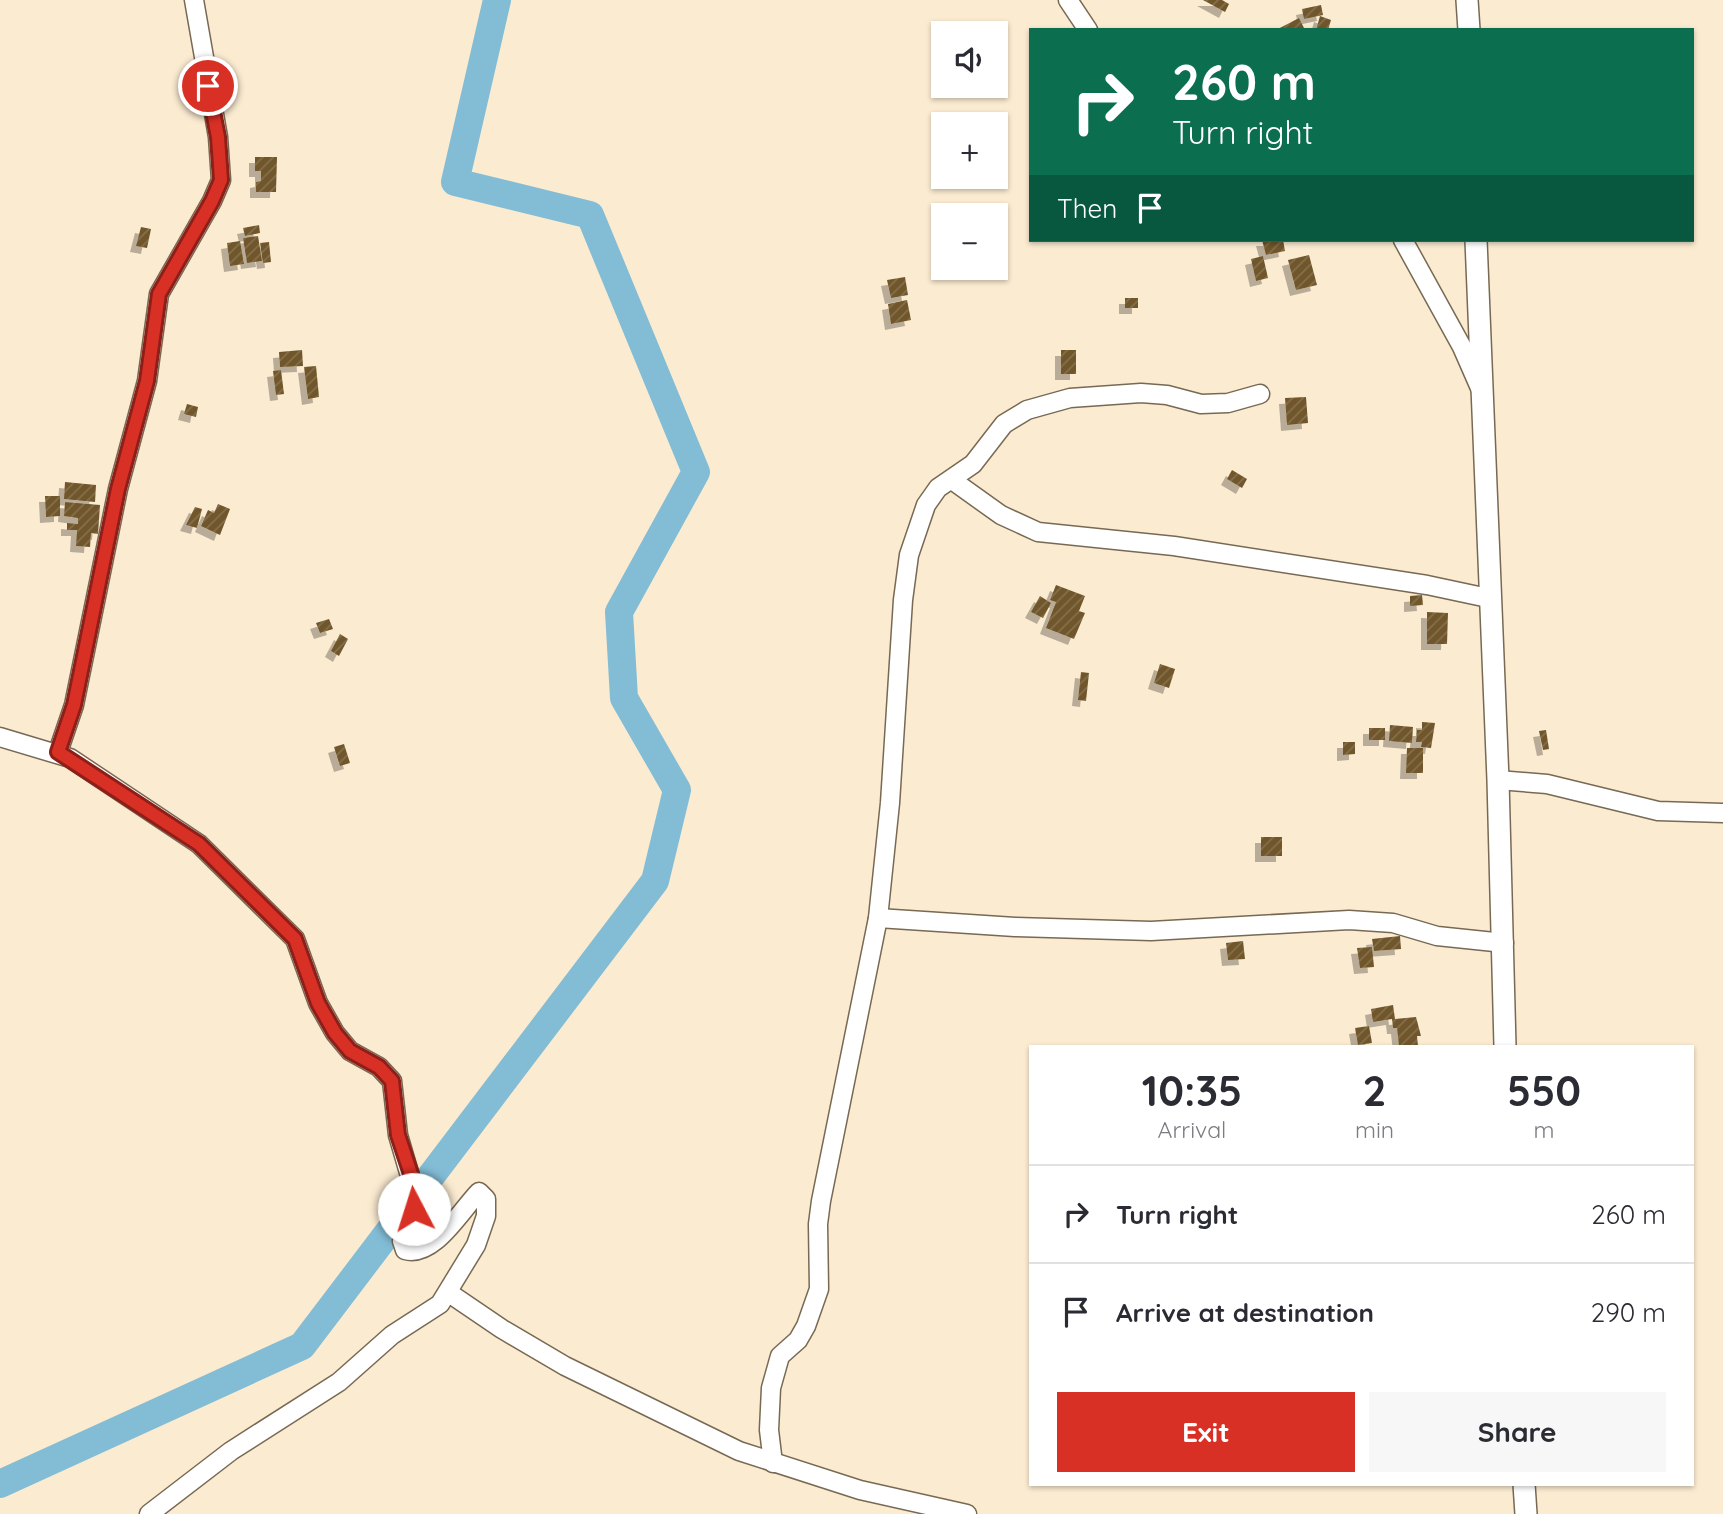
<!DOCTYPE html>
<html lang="en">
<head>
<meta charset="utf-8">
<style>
  body { margin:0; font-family:Quicksand,sans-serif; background:#f7f7f7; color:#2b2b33; height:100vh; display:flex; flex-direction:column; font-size:26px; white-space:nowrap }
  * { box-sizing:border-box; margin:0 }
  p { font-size:23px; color:#7c7c81 }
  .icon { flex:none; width:38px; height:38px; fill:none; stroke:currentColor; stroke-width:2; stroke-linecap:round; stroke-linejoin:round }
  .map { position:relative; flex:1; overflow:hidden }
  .details { position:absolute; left:1029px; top:1045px; width:665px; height:441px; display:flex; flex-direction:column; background:#fff; border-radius:0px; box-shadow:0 2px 5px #0004 }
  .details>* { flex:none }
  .top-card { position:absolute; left:1029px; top:28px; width:665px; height:214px; border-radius:0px; box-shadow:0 2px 5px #0004; background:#0b6e4f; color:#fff; overflow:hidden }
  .controls { position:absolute; left:931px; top:21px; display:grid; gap:14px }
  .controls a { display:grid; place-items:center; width:77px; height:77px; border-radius:0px; background:#fff; box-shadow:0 2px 5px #0004; font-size:35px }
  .pin { position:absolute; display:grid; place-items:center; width:60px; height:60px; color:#fff; margin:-30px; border:4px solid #fff; border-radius:50%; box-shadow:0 2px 7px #0007 }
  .me { position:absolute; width:77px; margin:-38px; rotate:355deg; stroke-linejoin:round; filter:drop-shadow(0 0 5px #0008) }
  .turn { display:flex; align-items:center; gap:24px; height:147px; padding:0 28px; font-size:32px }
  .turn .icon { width:91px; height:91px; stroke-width:2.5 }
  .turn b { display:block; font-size:49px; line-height:60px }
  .then { display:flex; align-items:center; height:66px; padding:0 28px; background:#0003; gap:14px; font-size:26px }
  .eta { display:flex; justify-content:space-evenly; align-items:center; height:119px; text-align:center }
  .eta b { font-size:42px; font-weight:700; line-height:49px }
  .cta { display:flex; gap:14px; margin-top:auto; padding:14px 28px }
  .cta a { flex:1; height:80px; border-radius:0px; background:#d93025; color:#fff; font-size:28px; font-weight:700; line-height:80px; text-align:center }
  .cta a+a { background:#f7f7f7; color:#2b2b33 }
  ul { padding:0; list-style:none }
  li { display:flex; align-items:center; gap:21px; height:98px; padding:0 28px; border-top:2px solid #e1e1e2 }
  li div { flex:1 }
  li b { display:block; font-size:26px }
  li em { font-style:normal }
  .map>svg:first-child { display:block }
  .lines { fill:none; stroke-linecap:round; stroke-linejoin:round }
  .river { stroke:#82bcd5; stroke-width:28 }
  .building { fill:url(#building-hatch); filter:url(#shadow) }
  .minor-casing { stroke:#776953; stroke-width:21 }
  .major-casing { stroke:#776953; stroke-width:24 }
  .minor { stroke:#fff; stroke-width:18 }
  .major { stroke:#fff; stroke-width:21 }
  .route-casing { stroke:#8d1f18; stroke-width:18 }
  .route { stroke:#d93025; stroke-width:12 }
</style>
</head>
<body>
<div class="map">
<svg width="1723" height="1514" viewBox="0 0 1723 1514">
  <defs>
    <pattern id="building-hatch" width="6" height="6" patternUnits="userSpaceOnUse" patternTransform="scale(1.75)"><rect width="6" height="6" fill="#6f562a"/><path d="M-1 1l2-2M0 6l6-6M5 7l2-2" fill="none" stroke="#83704e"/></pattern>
    <filter id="shadow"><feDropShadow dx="-6" dy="6" stdDeviation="0" flood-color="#0004"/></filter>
  </defs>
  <rect width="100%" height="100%" fill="#fbebd1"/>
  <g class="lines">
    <!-- river -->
    <path class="river" d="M0,1484L302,1346L655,881L677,790L624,698L619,612L696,472L590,215L455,182L497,0"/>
  </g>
  <!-- building -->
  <g class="building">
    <path d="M1203,0H1222L1229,4L1225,12Z"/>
    <path d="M1321,5L1323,15L1304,19L1302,9Z"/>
    <path d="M1320,16L1331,20L1328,30H1316Z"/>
    <path d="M1299,18L1305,30H1276Z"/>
    <path d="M255,157H277L276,192H256V182L261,181V171H255Z"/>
    <path d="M259,225L260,233L245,236L243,228Z"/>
    <path d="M141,227L151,229L147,248L136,246Z"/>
    <path d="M258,236L262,261L247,263L243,238Z"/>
    <path d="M1262,240H1283L1285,251L1266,255Z"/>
    <path d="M240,241L244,264L230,266L227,243Z"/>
    <path d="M269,242L271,262L263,263L260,243Z"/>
    <path d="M1309,255L1317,285L1296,290L1288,260Z"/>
    <path d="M1263,256L1268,278L1256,281L1251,259Z"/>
    <path d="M905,277L908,295L891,298L887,280Z"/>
    <rect x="1125" y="298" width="13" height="10"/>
    <path d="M907,300L911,320L891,324L888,304Z"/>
    <path d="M302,350L303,366L280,367L279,352Z"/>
    <rect x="1061" y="350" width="15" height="24"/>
    <path d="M316,366L319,397L308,399L304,367Z"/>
    <path d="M281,370L284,394L276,395L273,371Z"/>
    <path d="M1306,397L1308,423L1287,425L1285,398Z"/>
    <path d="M187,404L198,407L196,417L184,414Z"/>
    <path d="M1232,470L1247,479L1242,488L1227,479Z"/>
    <path d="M65,482L96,485L95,502L64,499Z"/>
    <path d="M45,496H60V516L46,517Z"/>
    <path d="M65,502L100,505L98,534L91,533L90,547L76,546L77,530H67V523L78,524V518L64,516Z"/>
    <path d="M218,504L230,509L220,535L201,526L208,510L214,513Z"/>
    <path d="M195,507L202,509L197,528L186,525Z"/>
    <path d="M1056,585L1085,596L1079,611L1085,613L1074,639L1046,628L1056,602L1050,600Z"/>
    <path d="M1422,595L1423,605L1410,606V596Z"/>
    <path d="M1040,596L1051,603L1043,618L1031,612Z"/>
    <path d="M1427,612L1448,613L1447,644H1427Z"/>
    <path d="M329,619L333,629L320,633L316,623Z"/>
    <path d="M340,634L348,639L339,656L331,651Z"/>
    <path d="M1160,664L1175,669L1169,688L1154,683Z"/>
    <path d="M1081,672L1089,673L1086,701L1078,700Z"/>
    <path d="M1422,722L1435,723L1431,748L1421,747L1422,742H1416L1417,730H1422Z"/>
    <path d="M1390,725L1413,727L1412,743L1389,741Z"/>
    <rect x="1369" y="728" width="16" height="12"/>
    <path d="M1546,730L1549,749L1543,750L1539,731Z"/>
    <path d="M1343,742H1355V754L1343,755Z"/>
    <path d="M344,744L350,763L340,766L334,747Z"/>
    <path d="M1407,748H1423V773H1406Z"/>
    <rect x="1261" y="837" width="21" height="19"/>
    <path d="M1400,936L1401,949L1374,951L1372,939Z"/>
    <path d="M1243,941L1245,959L1228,960L1226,943Z"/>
    <path d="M1372,947L1374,967L1360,968L1357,948Z"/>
    <path d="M1393,1005L1395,1019L1416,1017L1421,1036H1417L1418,1046H1399L1397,1028H1393L1392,1019L1373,1022L1371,1009Z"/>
    <path d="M1369,1026L1372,1043L1358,1045L1355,1028Z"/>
  </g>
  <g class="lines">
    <!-- minor casing -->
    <g class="minor-casing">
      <g id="minor">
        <path d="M1068,0L1088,30"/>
        <path d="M1403,240L1462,347L1480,388"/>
        <path d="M952,480L1001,515L1038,532L1174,546L1427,585L1488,598"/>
        <path d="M0,737L70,758L199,844L295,939L318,1003L335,1033L350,1051L379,1067L392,1081L398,1135L417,1200L402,1241L405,1250C434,1258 461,1210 479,1192L486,1199V1216L476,1245L440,1304L392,1335L339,1382L231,1451L149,1514"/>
        <path d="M58,752L74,705L118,489L147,381L159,294L212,201L221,180L218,137L194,0"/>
        <path d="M1498,780L1547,784L1658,811L1723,813"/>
        <path d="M878,918L1015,927L1151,931L1349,920L1393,923L1437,936L1504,943"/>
        <path d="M449,1293L502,1329L565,1366L739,1451L860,1490L967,1514"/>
        <path d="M773,1463L769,1430L771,1388L780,1356L798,1340L806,1326L819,1289L818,1224L821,1201L878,918L890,803L903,600L909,555L926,505L938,488L973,464L1004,424L1027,410L1070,398L1141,393L1167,395L1201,404L1228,403L1260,394"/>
      </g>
    </g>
    <!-- major casing -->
    <g class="major-casing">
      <g id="major">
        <path d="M1467,0L1469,30"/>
        <path d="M1476,240L1498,780L1505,1046"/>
        <path d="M1524,1484L1526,1514"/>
      </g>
    </g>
    <!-- minor -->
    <use href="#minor" class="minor"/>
    <!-- major -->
    <use href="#major" class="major"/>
  </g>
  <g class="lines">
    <!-- route casing -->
    <g class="route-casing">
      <path id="route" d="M208,86L218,137L221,180L212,201L159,294L147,381L118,489L74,705L58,752L199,844L295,939L318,1003L335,1033L350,1051L379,1067L392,1081L398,1135L415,1186L414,1209"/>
    </g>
    <!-- route -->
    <use href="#route" class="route"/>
  </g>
</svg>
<div class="controls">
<a><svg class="icon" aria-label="sound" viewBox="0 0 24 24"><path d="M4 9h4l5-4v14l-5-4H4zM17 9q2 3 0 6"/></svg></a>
<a>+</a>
<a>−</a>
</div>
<div class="pin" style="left:208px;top:86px;background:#d93025"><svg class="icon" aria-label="arrive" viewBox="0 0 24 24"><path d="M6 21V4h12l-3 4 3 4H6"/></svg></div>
<svg class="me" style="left:414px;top:1209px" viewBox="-20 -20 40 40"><circle r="19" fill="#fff"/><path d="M0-13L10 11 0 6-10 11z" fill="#d93025"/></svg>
<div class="top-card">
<div class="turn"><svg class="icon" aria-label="right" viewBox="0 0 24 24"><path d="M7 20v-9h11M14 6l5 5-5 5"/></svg><div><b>260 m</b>Turn right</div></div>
<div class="then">Then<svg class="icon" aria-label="arrive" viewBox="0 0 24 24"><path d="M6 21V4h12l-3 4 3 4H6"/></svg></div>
</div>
<section class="details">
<div class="eta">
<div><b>10:35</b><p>Arrival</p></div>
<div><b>2</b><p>min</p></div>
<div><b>550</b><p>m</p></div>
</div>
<ul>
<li><svg class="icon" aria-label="right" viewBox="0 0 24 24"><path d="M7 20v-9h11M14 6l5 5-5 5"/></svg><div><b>Turn right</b></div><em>260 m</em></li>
<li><svg class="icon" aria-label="arrive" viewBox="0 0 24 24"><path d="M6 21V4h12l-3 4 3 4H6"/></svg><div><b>Arrive at destination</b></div><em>290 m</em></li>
</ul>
<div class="cta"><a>Exit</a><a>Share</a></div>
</section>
</div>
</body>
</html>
